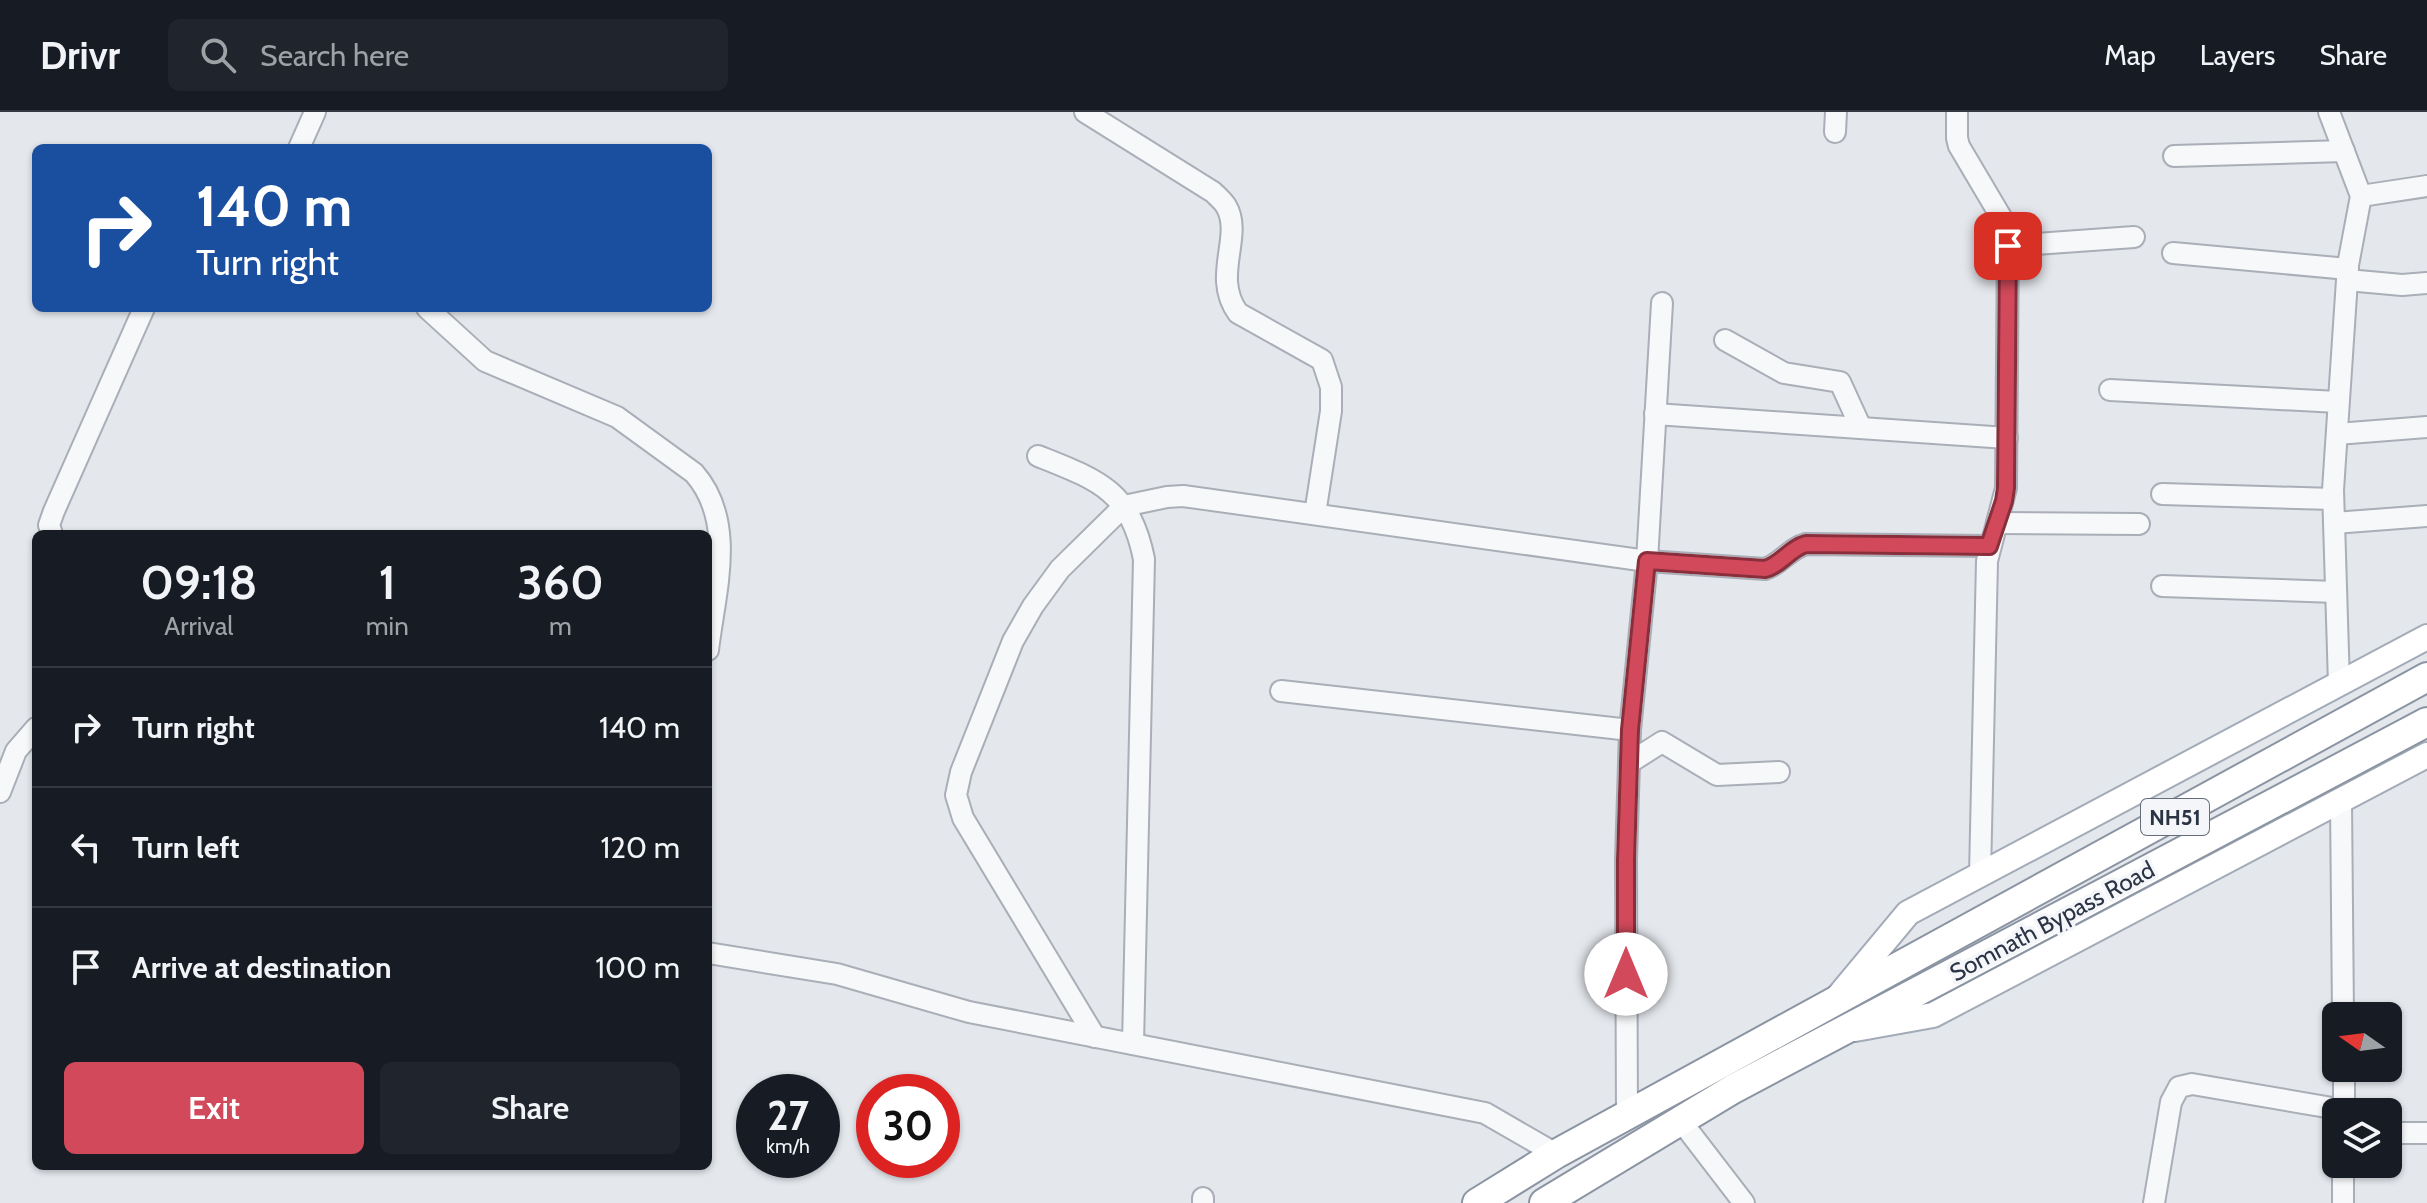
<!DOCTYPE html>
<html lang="en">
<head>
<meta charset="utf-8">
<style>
  body { margin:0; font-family:Cabin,sans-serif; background:#20242c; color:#f1f3f6; height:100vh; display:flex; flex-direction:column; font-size:30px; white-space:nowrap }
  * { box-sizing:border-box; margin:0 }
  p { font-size:26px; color:#9ea1a6 }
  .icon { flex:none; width:44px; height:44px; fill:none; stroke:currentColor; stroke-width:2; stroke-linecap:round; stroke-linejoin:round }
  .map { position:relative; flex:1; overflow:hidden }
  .side { position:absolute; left:32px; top:418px; width:680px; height:640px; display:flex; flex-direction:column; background:#171b24; border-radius:12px; box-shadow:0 2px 6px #0004 }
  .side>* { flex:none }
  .hud { position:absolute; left:32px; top:32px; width:680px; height:168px; border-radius:12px; box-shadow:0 2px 6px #0004; background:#1a4fa0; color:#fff; overflow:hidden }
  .needle { width:52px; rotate:284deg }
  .buttons { position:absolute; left:2322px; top:890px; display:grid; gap:16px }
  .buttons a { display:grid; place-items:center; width:80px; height:80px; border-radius:12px; background:#171b24; box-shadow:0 2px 6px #0004; font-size:40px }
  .speed { position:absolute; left:736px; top:962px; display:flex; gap:16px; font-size:40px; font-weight:700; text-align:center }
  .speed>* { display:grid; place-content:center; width:104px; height:104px; border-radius:50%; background:#171b24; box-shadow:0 2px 6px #0004; line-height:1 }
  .speed small { font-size:20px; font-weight:400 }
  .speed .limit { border:12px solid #d22; background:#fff; color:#111 }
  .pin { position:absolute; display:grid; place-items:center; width:68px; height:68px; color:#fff; margin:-34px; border-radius:16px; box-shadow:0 4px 12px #0006 }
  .me { position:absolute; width:88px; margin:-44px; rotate:0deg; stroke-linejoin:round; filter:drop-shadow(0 0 6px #0008) }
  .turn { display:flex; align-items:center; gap:28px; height:168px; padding:0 32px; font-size:36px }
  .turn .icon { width:104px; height:104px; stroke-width:2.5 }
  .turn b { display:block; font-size:56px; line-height:68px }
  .eta { display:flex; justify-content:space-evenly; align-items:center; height:136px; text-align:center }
  .eta b { font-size:48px; font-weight:600; line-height:56px }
  .cta { display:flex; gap:16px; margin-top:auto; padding:16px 32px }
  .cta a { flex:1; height:92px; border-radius:12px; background:#d1495b; color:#fff; font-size:32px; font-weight:600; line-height:92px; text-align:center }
  .cta a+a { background:#20242c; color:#f1f3f6 }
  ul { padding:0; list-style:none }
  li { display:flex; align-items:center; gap:24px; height:120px; padding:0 32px; border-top:2px solid #363941 }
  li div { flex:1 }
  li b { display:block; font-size:30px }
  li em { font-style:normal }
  header { display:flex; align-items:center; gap:48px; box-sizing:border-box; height:112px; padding:0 40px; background:#171b24; border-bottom:2px solid #363941 }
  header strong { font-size:38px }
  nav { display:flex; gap:44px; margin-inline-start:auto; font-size:28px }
  .search { width:560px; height:72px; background:#20242c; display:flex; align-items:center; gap:20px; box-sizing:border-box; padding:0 28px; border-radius:12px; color:#9ea1a6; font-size:30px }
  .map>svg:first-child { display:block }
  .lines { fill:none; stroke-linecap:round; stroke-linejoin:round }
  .minor-casing { stroke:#a9aeb7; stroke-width:24 }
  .major-casing { stroke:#a3abb8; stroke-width:28 }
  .highway-casing { stroke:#8b94a3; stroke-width:32 }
  .minor { stroke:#f7f8fa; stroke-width:20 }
  .major { stroke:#fff; stroke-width:24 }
  .highway { stroke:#fff; stroke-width:28 }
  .route-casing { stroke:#882f3b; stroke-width:20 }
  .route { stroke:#d1495b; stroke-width:14 }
  .labels { text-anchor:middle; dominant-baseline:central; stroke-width:7; stroke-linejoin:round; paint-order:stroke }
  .shield { fill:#f4f6f9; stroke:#676e7b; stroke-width:2 }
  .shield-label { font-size:22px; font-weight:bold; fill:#2b3445 }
  .street-label { font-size:24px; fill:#2b3445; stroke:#f4f6f9 }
</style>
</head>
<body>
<header>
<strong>Drivr</strong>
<div class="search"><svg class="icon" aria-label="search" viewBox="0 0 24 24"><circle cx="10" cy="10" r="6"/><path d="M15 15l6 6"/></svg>Search here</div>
<nav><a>Map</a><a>Layers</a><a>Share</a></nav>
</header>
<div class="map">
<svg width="2427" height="1091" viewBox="0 0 2427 1091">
  <rect width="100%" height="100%" fill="#e4e7ec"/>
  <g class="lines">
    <!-- minor casing -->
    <g class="minor-casing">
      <g id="minor">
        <path d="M1085,0L1213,80C1217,84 1223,89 1226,94C1244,124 1211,164 1238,201L1322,248L1331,275V299L1315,402"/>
        <path d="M1957,0V26L1959,34L2004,110L2008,123L2006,376L1987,449L1980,763"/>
        <path d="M2329,0L2361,84L2348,153L2333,378L2339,572"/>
        <path d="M1835,20L1836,0"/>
        <path d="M299,36L315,0"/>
        <path d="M2174,44L2344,39"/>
        <path d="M2361,84L2427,74"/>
        <path d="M2008,134L2134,125"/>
        <path d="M2173,141L2348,157"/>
        <path d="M2347,168L2402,173L2427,171"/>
        <path d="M427,196L485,249L617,305L694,361C737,410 715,479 708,538"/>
        <path d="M1725,228L1784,261L1840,270L1861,316"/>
        <path d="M2110,278L2338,290"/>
        <path d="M1655,302L2007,326"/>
        <path d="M2337,322L2427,315"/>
        <path d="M1038,344C1098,368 1130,378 1144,447L1133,932"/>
        <path d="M2162,382L2333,387"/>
        <path d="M1997,411L2139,412"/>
        <path d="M2334,411L2427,404"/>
        <path d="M52,422L49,413L54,399L144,196"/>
        <path d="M2162,474L2336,480"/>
        <path d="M1281,579L1630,618"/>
        <path d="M1629,651L1662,630L1717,663L1779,660"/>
        <path d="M0,680L16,639L36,616"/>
        <path d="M2341,689L2343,904"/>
        <path d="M708,841L837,862L969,900L1485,1001L1556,1042"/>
        <path d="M1095,925L963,706L956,683L961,660L1013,529L1033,494L1060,457L1124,394L1167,385L1183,384L1647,449L1765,457C1781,452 1790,436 1806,432L1989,434"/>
        <path d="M2344,956V1000"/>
        <path d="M1627,1005L1626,748L1630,618L1647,449L1662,191"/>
        <path d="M1681,1009L1744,1091"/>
        <path d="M2388,1021H2427"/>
        <path d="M1203,1091V1086"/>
        <path d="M2154,1091L2171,990L2179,975L2192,972L2344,998"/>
        <path d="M2343,1091V1052"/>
      </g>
    </g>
    <!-- major casing -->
    <g class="major-casing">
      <g id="major">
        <path d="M1838,885L1908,801L2427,525"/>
        <path d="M1855,917L1933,903L2427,643"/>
      </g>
    </g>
    <!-- highway casing -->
    <g class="highway-casing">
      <g id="highway">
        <path d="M1477,1091L1556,1042L2427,565"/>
        <path d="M1544,1091L1733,977L2427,610"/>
      </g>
    </g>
    <!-- minor -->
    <use href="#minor" class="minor"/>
    <!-- major -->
    <use href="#major" class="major"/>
    <!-- highway -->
    <use href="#highway" class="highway"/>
  </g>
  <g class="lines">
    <!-- route casing -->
    <g class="route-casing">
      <path id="route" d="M1626,862V748L1630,618L1647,449L1765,457C1781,453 1790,436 1806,432L1989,434L2004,389L2006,376L2008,134"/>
    </g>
    <!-- route -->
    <use href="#route" class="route"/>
  </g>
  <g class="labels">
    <!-- shield labels -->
    <rect class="shield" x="2141" y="687" width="68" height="36" rx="6"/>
    <g class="shield-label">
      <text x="2175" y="705">NH51</text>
    </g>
    <!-- street labels -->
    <g class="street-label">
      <text transform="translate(2052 809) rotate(-28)">Somnath Bypass Road</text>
    </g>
  </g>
</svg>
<div class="buttons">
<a><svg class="needle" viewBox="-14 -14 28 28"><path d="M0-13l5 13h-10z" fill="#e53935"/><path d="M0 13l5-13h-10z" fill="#9ea1a6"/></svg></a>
<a><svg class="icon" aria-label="layers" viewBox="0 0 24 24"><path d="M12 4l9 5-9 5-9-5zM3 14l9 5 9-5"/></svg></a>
</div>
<div class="speed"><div>27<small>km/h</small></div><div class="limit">30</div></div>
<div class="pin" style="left:2008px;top:134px;background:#d93025"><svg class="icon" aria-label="arrive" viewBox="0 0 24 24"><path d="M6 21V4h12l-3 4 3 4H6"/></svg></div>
<svg class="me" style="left:1626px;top:862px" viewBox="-20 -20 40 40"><circle r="19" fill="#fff"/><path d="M0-13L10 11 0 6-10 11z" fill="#d1495b"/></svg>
<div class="hud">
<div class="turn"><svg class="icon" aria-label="right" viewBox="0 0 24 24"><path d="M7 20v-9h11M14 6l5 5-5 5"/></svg><div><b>140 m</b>Turn right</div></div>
</div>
<section class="side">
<div class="eta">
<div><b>09:18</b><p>Arrival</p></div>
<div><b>1</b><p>min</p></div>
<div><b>360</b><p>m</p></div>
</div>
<ul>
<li><svg class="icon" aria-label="right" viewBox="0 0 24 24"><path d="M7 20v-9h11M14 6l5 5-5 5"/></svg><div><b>Turn right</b></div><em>140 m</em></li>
<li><svg class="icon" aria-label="left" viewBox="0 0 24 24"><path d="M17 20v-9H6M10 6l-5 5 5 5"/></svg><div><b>Turn left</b></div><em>120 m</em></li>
<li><svg class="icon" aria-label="arrive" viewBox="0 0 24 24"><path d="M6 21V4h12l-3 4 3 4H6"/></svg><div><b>Arrive at destination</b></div><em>100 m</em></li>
</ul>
<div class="cta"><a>Exit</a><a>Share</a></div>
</section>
</div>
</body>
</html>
